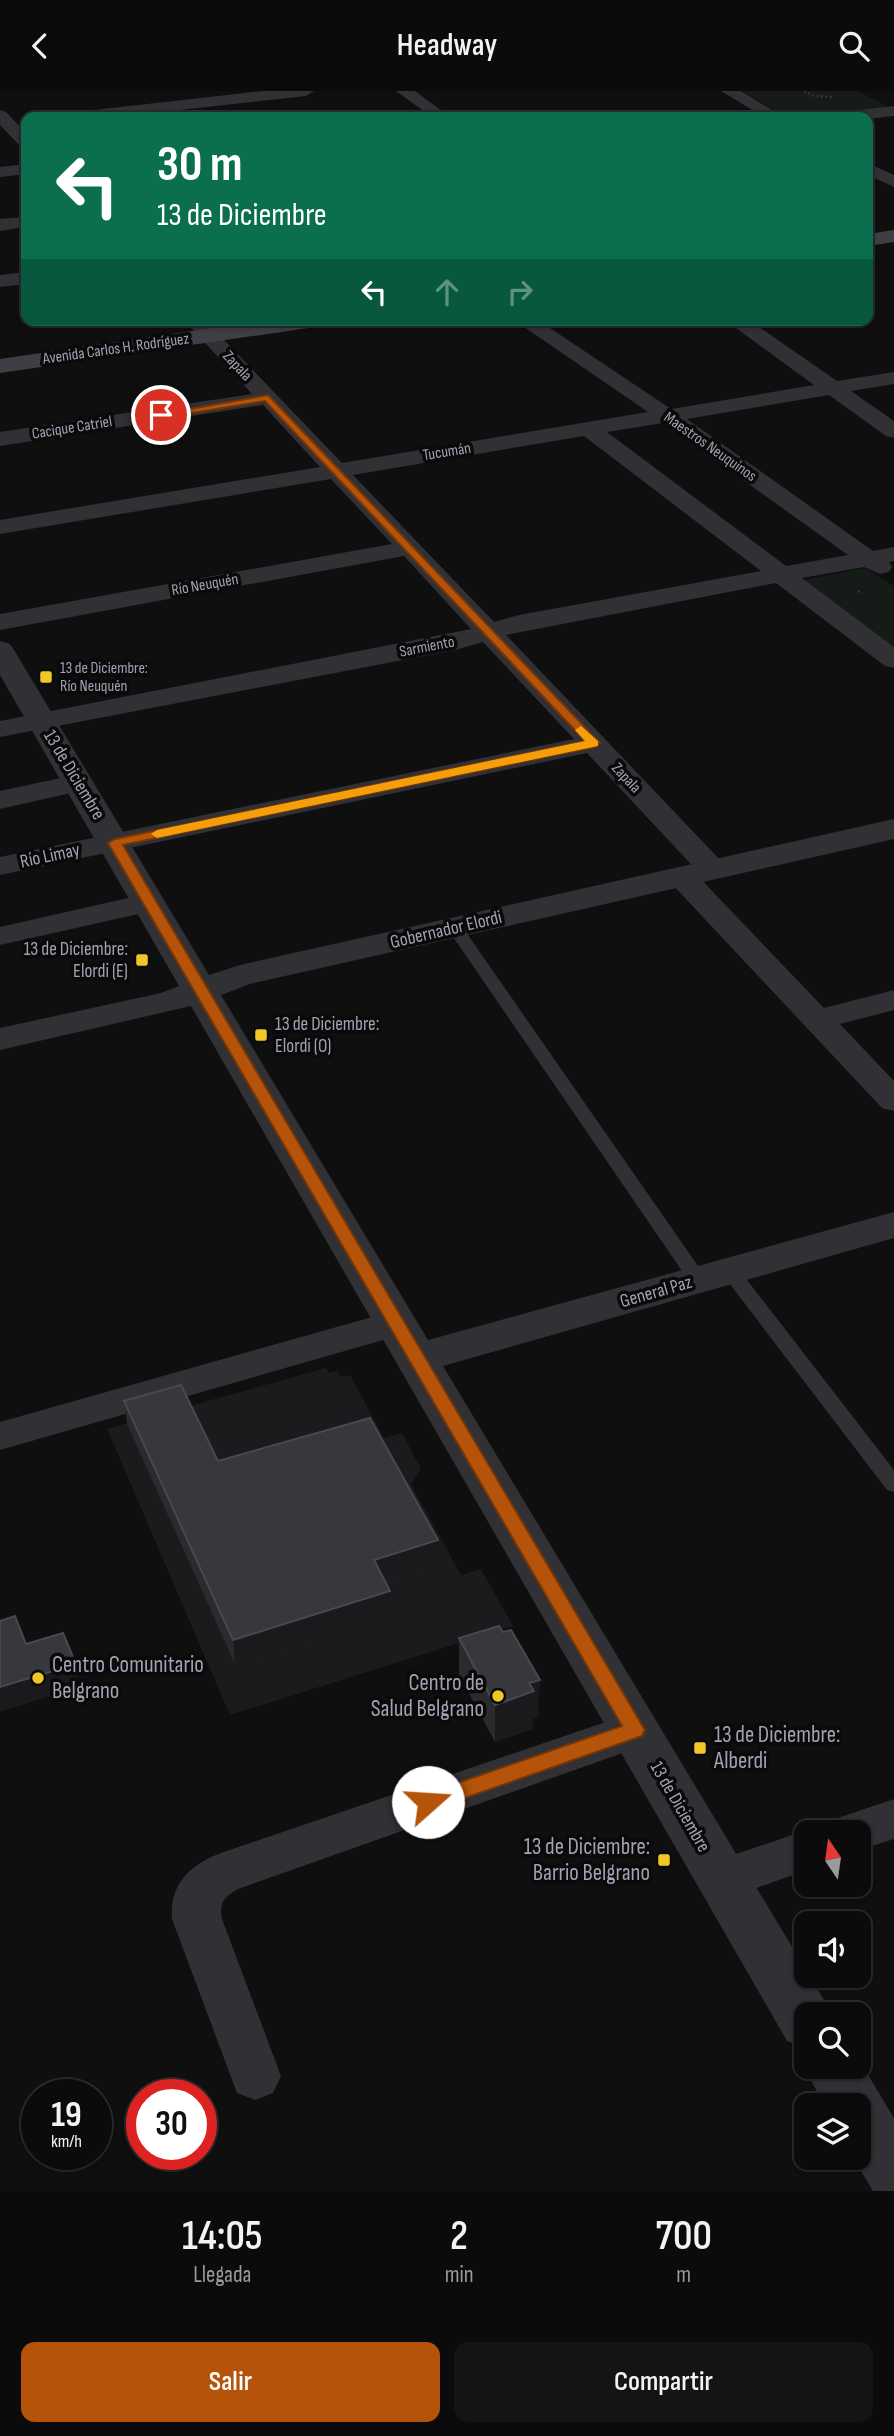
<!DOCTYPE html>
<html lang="es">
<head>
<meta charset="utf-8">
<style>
  body { margin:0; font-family:"Sofia Sans Condensed",sans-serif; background:#141415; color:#f1f3f6; height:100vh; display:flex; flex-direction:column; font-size:26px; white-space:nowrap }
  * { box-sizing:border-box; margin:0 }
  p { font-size:23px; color:#9a9b9d }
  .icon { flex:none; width:38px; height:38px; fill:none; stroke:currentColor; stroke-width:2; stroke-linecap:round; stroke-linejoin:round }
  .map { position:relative; height:2100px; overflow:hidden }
  .sheet { display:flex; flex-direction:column; background:#0b0b0c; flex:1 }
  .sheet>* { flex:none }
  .banner { position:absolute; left:21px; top:21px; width:852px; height:214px; border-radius:14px; box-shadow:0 2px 5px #0004,0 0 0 2px #2b2b2d; background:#0b6e4f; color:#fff; overflow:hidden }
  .needle { width:46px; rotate:347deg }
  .controls { position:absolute; left:794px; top:1729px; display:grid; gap:14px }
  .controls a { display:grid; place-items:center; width:77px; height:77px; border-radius:14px; background:#0b0b0c; box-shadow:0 2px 5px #0004,0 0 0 2px #2b2b2d; font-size:35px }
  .speed { position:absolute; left:21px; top:1988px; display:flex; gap:14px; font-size:35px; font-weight:700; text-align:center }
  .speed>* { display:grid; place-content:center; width:91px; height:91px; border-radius:50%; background:#0b0b0c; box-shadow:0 2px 5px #0004,0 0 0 2px #2b2b2d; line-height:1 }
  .speed small { font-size:18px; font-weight:400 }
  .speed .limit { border:10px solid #d22; background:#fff; color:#111 }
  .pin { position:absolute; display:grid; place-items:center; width:60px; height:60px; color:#fff; margin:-30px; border:4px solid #fff; border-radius:50%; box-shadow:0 2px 7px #0007 }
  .me { position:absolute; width:77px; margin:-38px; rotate:71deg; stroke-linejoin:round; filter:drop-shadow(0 0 5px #0008) }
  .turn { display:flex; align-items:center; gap:24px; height:147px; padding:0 21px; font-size:32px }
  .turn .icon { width:91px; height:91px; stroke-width:2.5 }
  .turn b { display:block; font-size:49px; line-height:60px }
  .lanes { display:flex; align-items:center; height:66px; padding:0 21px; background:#0003; justify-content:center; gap:35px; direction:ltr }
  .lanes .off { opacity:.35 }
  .eta { display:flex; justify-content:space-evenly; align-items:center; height:119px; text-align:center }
  .eta b { font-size:42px; font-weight:600; line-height:49px }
  .button { display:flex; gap:14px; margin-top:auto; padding:14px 21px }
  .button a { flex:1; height:80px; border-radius:14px; background:#b45309; color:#fff; font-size:28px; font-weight:600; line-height:80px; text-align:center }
  .button a+a { background:#141415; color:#f1f3f6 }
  header { display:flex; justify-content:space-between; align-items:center; height:91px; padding:0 21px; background:#0b0b0c; font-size:32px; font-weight:600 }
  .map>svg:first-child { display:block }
  .built { fill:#1b1b1d }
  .green { fill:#151b17 }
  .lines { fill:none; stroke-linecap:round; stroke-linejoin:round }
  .path { stroke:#36373c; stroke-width:2.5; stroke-dasharray:2 2.5; stroke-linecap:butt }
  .service { fill:#303035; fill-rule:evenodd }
  .minor { fill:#303035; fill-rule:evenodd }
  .tertiary { fill:#303035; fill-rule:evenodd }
  .secondary { fill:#3e3f45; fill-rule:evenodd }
  .wall { fill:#2b2b2e }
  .shaded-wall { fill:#1a1a1c }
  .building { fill:#37383c; stroke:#48494e; stroke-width:2 }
  .route { fill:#b45309; stroke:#753606; stroke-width:2 }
  .slow { fill:#f59e0b }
  .poi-dot { fill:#f0c727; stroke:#0a0a0b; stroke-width:2.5 }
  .labels { text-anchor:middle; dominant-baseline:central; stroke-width:7; stroke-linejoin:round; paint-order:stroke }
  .far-street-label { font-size:16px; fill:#a0a3b1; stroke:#0a0a0b }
  .far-poi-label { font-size:16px; fill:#a0a3b1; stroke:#0a0a0b; text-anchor:start }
  .street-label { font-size:19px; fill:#a0a3b1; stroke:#0a0a0b }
  .poi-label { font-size:19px; fill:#a0a3b1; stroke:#0a0a0b; text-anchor:end }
  .near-poi-label { font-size:23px; fill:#a0a3b1; stroke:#0a0a0b; text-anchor:start }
</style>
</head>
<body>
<header><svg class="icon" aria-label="back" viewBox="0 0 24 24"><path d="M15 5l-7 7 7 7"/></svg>Headway<svg class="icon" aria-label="search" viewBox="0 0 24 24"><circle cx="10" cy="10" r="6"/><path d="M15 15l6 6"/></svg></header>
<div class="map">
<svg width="894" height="2100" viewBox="0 0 894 2100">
  <rect width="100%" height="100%" fill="#0f0f10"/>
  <!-- built -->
  <path class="built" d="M326,1277L329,1282L337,1280L341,1286L350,1284L384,1347L402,1342L421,1378L411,1393L461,1484L481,1478L513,1535L230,1624L107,1338Z"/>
  <!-- green -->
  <g class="green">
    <path d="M743,0H858L888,16L825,26H785Z"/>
    <path d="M865,477L894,495V561L802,489Z"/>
  </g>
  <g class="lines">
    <!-- path -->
    <g class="path">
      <path d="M804,0L814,5L834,6"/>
      <path d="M858,500L862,503"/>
    </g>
    <!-- service -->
    <g class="service">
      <path d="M455,832L461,834L705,1185L707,1189L705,1193H691L447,837Z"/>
      <path d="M730,1174L737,1176L894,1379V1401L887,1399L723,1184L721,1180L723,1176Z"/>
    </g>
    <!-- minor -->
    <g class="minor">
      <path d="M263,0H314L306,5L117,26H68L76,21Z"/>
      <path d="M396,0H415L450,26H432Z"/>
      <path d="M721,0H741L784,26H764Z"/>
      <path d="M894,15V25L868,28L836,26L844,21Z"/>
      <path d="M0,19L6,21L26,42V56L20,55L0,34Z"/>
      <path d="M868,72L894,84V96L868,84Z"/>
      <path d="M26,73V83L0,86V76Z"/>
      <path d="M26,126V136L0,140V128Z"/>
      <path d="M26,181V193L0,196V184Z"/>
      <path d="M184,229H205L342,372L648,321L514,229H538L671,318L814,294L725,229H749L837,290L894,281V293L851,300L894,330V347L886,345L829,304L687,328L873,460L894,456V470L889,471L892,476L889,481L880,483L864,476L802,487L894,556V577L885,575L776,492L506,544L724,773L728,779L724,785L713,788L702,785L587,662L0,784V766L574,648L483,551L455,559L0,646V630L471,538L404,465L0,539V523L392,453L331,388L0,443V429L320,376L263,314L0,355V341L252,303ZM663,332L676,341L848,464L786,475L607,341ZM584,345L761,480L519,524L494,531L353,384Z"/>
      <path d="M79,683L89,686L93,692L89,698L0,718V700Z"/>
      <path d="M682,777L693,780L824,917L894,899V919L840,933L894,990V1020L882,1017L671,792L667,786L671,780Z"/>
      <path d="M150,802L161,804L165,811L161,818L0,854V836Z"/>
      <path d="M397,1219L411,1223L416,1232L411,1241L0,1359V1331Z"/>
      <path d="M635,1621L651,1626L658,1639L651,1652L238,1798C224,1806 219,1811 222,1828L281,1985L273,2002L255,2009L237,2002L172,1828C169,1793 191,1773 221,1762Z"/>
      <path d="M894,1708V1748L859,1759V1741H831L838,1727Z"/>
      <path d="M807,1739L814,1741H807V1779L723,1809L706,1803L699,1788L706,1773Z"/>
    </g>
    <!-- tertiary -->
    <g class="tertiary">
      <path d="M0,550L10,553L14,559L209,884L240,874L894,728V748L250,893L221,904L428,1249L894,1121V1147L443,1275L827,1914L831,1923H807V1957L787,1950L191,915L0,959V937L161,902L179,895L0,584Z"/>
      <path d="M807,1969V1976H859V1969L894,2027V2100H873L853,2067H859V2014H824L804,1976Z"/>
    </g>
    <!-- secondary -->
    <g class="secondary">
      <path d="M894,139V151L868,155V143Z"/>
      <path d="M268,229H326L323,234L315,236L0,282V268Z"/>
    </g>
  </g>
  <!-- wall -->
  <g class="wall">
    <path d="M124,1310L218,1370L438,1472L385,1489L391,1523L235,1573L127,1333Z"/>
    <path d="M459,1547L538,1626L533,1628V1638L495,1651L459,1584Z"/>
  </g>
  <!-- shaded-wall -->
  <g class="shaded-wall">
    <path d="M438,1449V1472L375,1492L374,1469Z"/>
    <path d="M390,1500L391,1523L235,1573L233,1549Z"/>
    <path d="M76,1573L79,1596L0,1621V1596Z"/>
    <path d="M540,1589L538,1626L533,1628V1638L495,1651V1614L529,1592Z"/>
  </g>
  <!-- building -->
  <g class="building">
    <path d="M181,1294L218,1370L370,1327L438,1449L374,1469L390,1500L233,1549L124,1310Z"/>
    <path d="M15,1525L26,1553L63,1542L76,1573L0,1596V1530Z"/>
    <path d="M499,1535L503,1541L511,1539L540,1589L529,1592L534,1600L495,1614L459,1547Z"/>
  </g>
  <!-- route -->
  <path class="route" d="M268,304L600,652L594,656L123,754L645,1639L642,1645L428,1720L420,1717L417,1711L420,1705L622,1635L108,752L115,748L585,650L265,310L161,327L156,324Z"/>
  <!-- slow -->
  <path class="slow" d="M581,635L598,650V655L157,747L151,743L157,739L585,650L575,639Z"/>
  <!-- markers -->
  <g class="poi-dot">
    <rect x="39" y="579" width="14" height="14" rx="3.5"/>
    <rect x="135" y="862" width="14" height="14" rx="3.5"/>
    <rect x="254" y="937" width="14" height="14" rx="3.5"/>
    <circle cx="38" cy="1587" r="7"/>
    <circle cx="498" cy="1605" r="7"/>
    <rect x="693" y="1650" width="14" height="14" rx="3.5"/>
    <rect x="657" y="1762" width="14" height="14" rx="3.5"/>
  </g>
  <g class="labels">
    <!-- far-street labels -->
    <g class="far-street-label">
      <text transform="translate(116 258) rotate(-8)">Avenida Carlos H. Rodríguez</text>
      <text transform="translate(237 275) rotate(47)">Zapala</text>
      <text transform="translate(72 337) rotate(-9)">Cacique Catriel</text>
      <text transform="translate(710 356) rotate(35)">Maestros Neuquinos</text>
      <text transform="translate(447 361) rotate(-9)">Tucumán</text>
      <text transform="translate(205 494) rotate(-10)">Río Neuquén</text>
      <text transform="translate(427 556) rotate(-11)">Sarmiento</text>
      <text transform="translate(626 687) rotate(47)">Zapala</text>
    </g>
    <!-- far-poi labels -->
    <g class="far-poi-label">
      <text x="60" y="577">13 de Diciembre:<tspan x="60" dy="18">Río Neuquén</tspan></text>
    </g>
    <!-- street labels -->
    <g class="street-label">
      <text transform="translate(74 684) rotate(59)">13 de Diciembre</text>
      <text transform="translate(50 765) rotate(-12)">Río Limay</text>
      <text transform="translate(446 839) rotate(-13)">Gobernador Elordi</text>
      <text transform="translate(656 1201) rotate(-16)">General Paz</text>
      <text transform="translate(680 1716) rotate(60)">13 de Diciembre</text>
    </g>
    <!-- poi labels -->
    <g class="poi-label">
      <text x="128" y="858">13 de Diciembre:<tspan x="128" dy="22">Elordi (E)</tspan></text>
      <text x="275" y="933" text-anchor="start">13 de Diciembre:<tspan x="275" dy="22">Elordi (O)</tspan></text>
    </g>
    <!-- near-poi labels -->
    <g class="near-poi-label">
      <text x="52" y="1574">Centro Comunitario<tspan x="52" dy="26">Belgrano</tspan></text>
      <text x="484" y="1592" text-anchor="end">Centro de<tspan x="484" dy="26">Salud Belgrano</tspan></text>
      <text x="714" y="1644">13 de Diciembre:<tspan x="714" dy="26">Alberdi</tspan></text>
      <text x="650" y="1756" text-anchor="end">13 de Diciembre:<tspan x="650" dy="26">Barrio Belgrano</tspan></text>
    </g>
  </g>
</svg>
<div class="controls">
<a><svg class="needle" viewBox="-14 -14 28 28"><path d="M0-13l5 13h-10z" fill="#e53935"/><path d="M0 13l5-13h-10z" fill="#9a9b9d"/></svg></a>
<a><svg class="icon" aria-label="sound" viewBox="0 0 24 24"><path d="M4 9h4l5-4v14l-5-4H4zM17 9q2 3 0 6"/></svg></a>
<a><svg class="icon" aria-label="search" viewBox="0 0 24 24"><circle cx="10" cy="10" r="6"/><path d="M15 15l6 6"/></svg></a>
<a><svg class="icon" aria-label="layers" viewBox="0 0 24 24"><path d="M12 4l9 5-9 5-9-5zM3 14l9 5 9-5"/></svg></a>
</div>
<div class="speed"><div>19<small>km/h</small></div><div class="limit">30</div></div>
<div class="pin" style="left:161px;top:324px;background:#d93025"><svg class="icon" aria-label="arrive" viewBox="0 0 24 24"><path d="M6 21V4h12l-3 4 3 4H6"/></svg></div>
<svg class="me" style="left:428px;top:1711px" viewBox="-20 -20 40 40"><circle r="19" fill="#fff"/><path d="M0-13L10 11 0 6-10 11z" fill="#b45309"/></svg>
<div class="banner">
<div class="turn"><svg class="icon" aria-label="left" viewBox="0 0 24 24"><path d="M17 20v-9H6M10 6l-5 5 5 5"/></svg><div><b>30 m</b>13 de Diciembre</div></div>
<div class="lanes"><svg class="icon" aria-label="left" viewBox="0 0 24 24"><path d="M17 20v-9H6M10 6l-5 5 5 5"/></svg><svg class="icon off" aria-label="ahead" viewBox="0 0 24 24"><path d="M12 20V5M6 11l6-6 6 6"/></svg><svg class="icon off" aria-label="right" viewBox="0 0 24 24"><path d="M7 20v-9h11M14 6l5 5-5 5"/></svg></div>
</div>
</div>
<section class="sheet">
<div class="eta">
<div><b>14:05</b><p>Llegada</p></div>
<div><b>2</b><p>min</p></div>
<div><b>700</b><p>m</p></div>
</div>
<div class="button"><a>Salir</a><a>Compartir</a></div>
</section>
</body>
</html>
